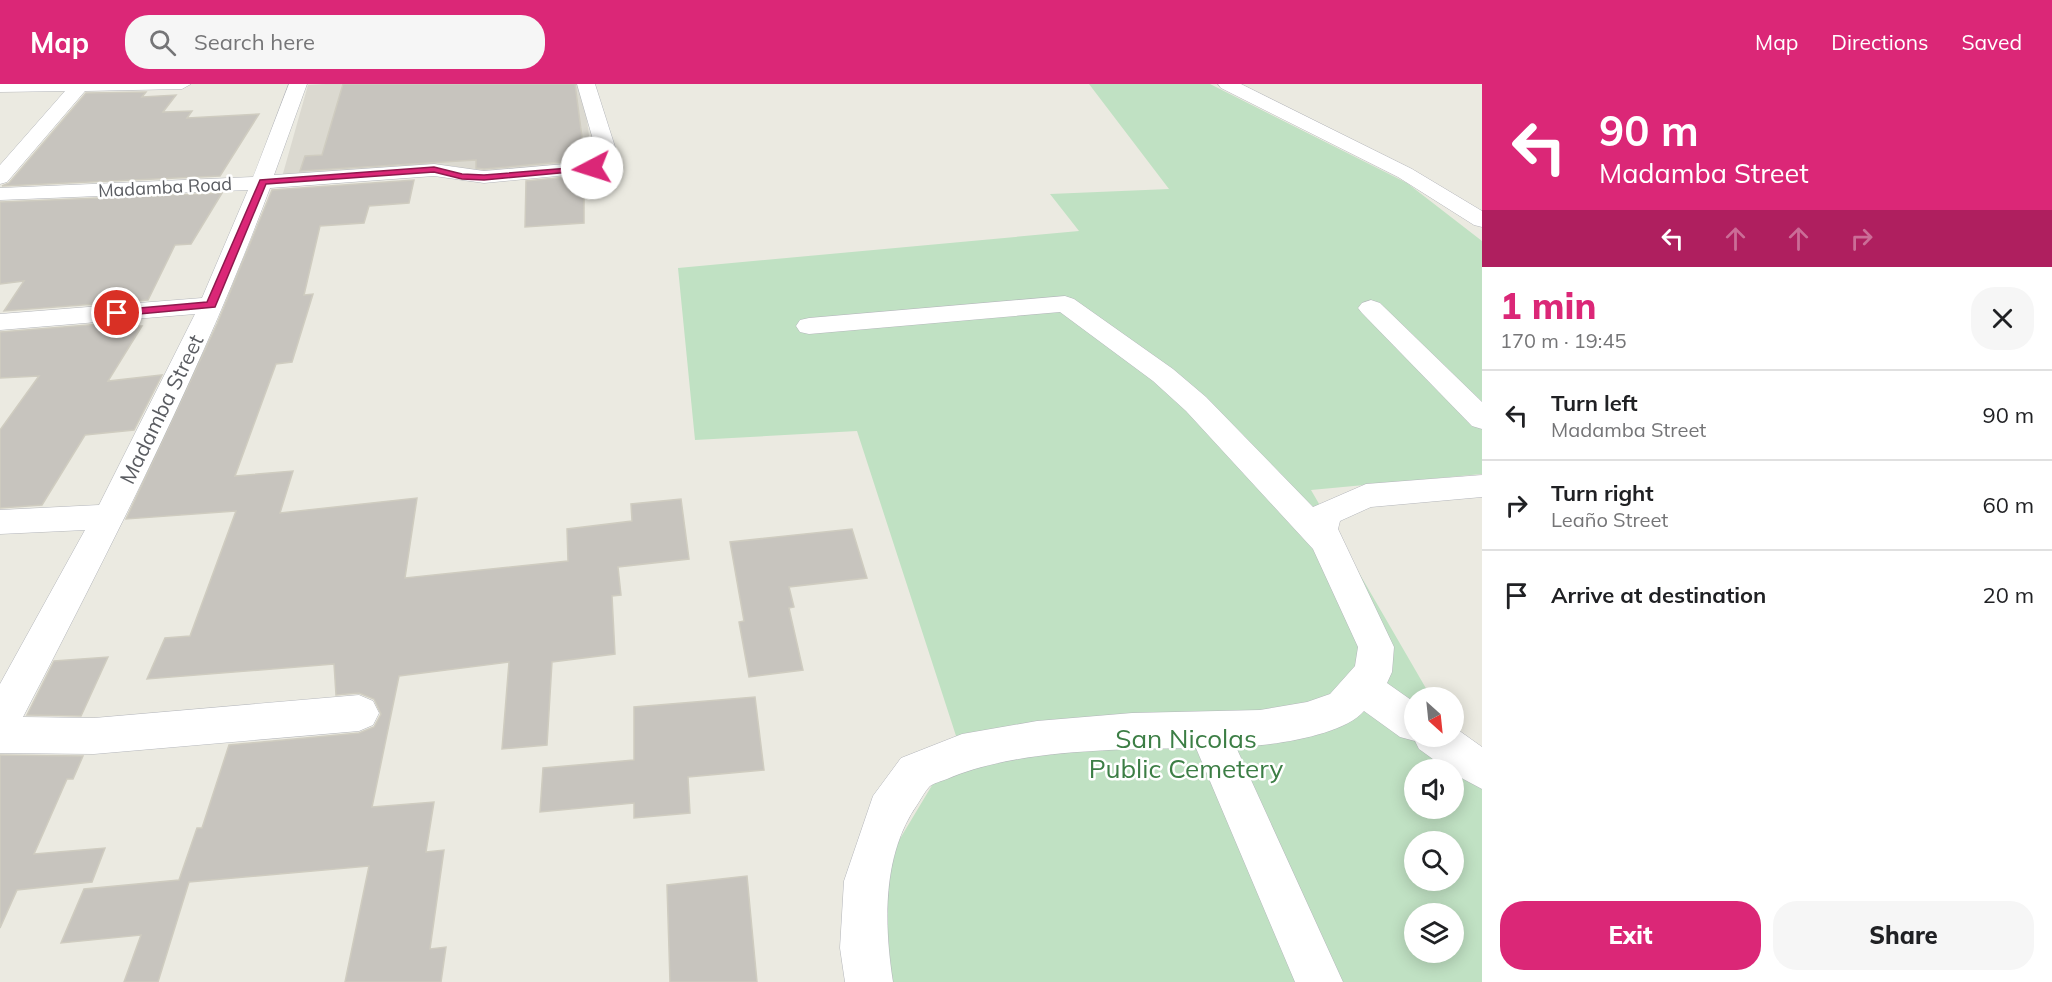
<!DOCTYPE html>
<html lang="en">
<head>
<meta charset="utf-8">
<style>
  body { margin:0; font-family:Mulish,sans-serif; background:#f6f6f6; color:#202124; height:100vh; display:flex; flex-direction:column; font-size:22px; white-space:nowrap }
  * { box-sizing:border-box; margin:0 }
  p { font-size:20px; color:#757577 }
  .icon { flex:none; width:33px; height:33px; fill:none; stroke:currentColor; stroke-width:2; stroke-linecap:round; stroke-linejoin:round }
  .map { position:relative; flex:1; overflow:hidden }
  .details { display:flex; flex-direction:column; background:#fff; width:570px }
  .details>* { flex:none }
  .guide { background:#db2777; color:#fff; overflow:hidden }
  .needle { width:39px; rotate:153deg }
  .tools { position:absolute; left:1404px; top:603px; display:grid; gap:12px }
  .tools a { display:grid; place-items:center; width:60px; height:60px; border-radius:50%; background:#fff; box-shadow:0 3px 15px #0003; font-size:30px }
  .pin { position:absolute; display:grid; place-items:center; width:51px; height:51px; color:#fff; margin:-26px; border:3px solid #fff; border-radius:50%; box-shadow:0 2px 6px #0007 }
  .me { position:absolute; width:66px; margin:-33px; rotate:265deg; stroke-linejoin:round; filter:drop-shadow(0 0 4px #0008) }
  .turn { display:flex; align-items:center; gap:21px; height:126px; padding:0 18px; font-size:27px }
  .turn .icon { width:78px; height:78px; stroke-width:2.5 }
  .turn b { display:block; font-size:42px; line-height:51px }
  .lanes { display:flex; align-items:center; height:57px; padding:0 18px; background:#0003; justify-content:center; gap:30px; direction:ltr }
  .lanes .off { opacity:.35 }
  .round { display:grid; place-items:center; flex:none; width:63px; height:63px; border-radius:24px; background:#f6f6f6 }
  .overview { display:flex; align-items:center; justify-content:space-between; height:102px; padding:0 18px }
  h1 { font-size:36px; font-weight:800; line-height:45px; color:#db2777 }
  .primary-button { display:flex; gap:12px; margin-top:auto; padding:12px 18px }
  .primary-button a { flex:1; height:69px; border-radius:24px; background:#db2777; color:#fff; font-size:24px; font-weight:800; line-height:69px; text-align:center }
  .primary-button a+a { background:#f6f6f6; color:#202124 }
  ul { padding:0; list-style:none }
  li { display:flex; align-items:center; gap:18px; height:90px; padding:0 18px; border-top:2px solid #e0e0e0 }
  li div { flex:1 }
  li b { display:block; font-size:22px }
  li em { font-style:normal }
  header { display:flex; align-items:center; gap:36px; box-sizing:border-box; height:84px; padding:0 30px; background:#db2777; color:#fff }
  header strong { font-size:28px }
  nav { display:flex; gap:33px; margin-inline-start:auto; font-size:21px }
  .search { width:420px; height:54px; background:#f6f6f6; display:flex; align-items:center; gap:15px; box-sizing:border-box; padding:0 21px; border-radius:24px; color:#757577; font-size:22px }
  main { display:flex; flex:1; min-height:0 }
  .map>svg:first-child { display:block }
  .education { fill:#dbd9d0 }
  .green { fill:#c0e1c3; fill-rule:evenodd }
  .building { fill:#c7c4be; stroke:#cfccc0; stroke-width:1.5 }
  .lines { fill:none; stroke-linecap:round; stroke-linejoin:round }
  .minor-casing { stroke:#b4b6bb; stroke-width:1 }
  .minor { fill:#fff; fill-rule:evenodd }
  .route { fill:#db2777; stroke:#8e194d; stroke-width:1.5 }
  .labels { text-anchor:middle; dominant-baseline:central; stroke-width:5; stroke-linejoin:round; paint-order:stroke }
  .far-street-label { font-size:18px; fill:#5a5c61; stroke:#fff }
  .street-label { font-size:21px; fill:#5a5c61; stroke:#fff }
  .near-park-label { font-size:26px; fill:#3c7e45; stroke:#fff }
</style>
</head>
<body>
<header>
<strong>Map</strong>
<div class="search"><svg class="icon" aria-label="search" viewBox="0 0 24 24"><circle cx="10" cy="10" r="6"/><path d="M15 15l6 6"/></svg>Search here</div>
<nav><a>Map</a><a>Directions</a><a>Saved</a></nav>
</header>
<main>
<div class="map">
<svg width="1482" height="898" viewBox="0 0 1482 898">
  <rect width="100%" height="100%" fill="#ebeae1"/>
  <!-- education -->
  <path class="education" d="M325,0H579L583,7L593,81L473,92L455,82L282,93L308,1Z"/>
  <!-- green -->
  <path class="green" d="M1089,0H1210L1407,99L1482,157V390L1311,406L1431,613L1414,614V652L1454,651L1482,671V898H887L874,798L958,658L857,347L695,356L678,184L1079,147L1050,110L1169,105ZM1414,686H1454V724H1414ZM1414,758H1454V796H1414ZM1414,830H1454V868H1414Z"/>
  <!-- building -->
  <g class="building">
    <path d="M343,0H575L585,76L484,85L476,84V76L300,87L305,72L322,71Z"/>
    <path d="M146,8L142,13L176,11L163,28L192,27L187,34L259,30L220,92L2,102L9,99L86,9Z"/>
    <path d="M587,91L589,105H584V139L525,143L526,97Z"/>
    <path d="M414,96L409,119L369,122L364,139L320,142L304,211L313,210L292,278L276,280L235,392L293,387L280,429L417,414L405,494L568,477L567,445L632,437L631,420L681,415L689,475L618,483L621,511L612,512L615,570L552,578L547,661L502,665L509,578L399,592L372,723L434,718L426,768L444,766L430,865L446,863L441,898H345L369,782L189,798L158,898H124L141,851L61,859L84,805L179,796L197,744H202L229,661L359,649L374,643L381,630L374,615L359,609L336,611L334,580L147,595L165,554L190,552L236,427L126,435L217,240L272,106Z"/>
    <path d="M222,109L191,160L175,161L148,216L4,227L24,197L0,200V118Z"/>
    <path d="M138,237L135,242H142L108,297L162,291L134,346L85,351L42,421L0,424V346L39,292L0,294V248Z"/>
    <path d="M852,445L867,494L789,503L794,523L789,524L803,586L749,593L739,538L744,537L730,458Z"/>
    <path d="M108,573L81,632L27,631L54,577Z"/>
    <path d="M755,613L764,686L688,693L690,729L634,734V719L540,728L543,684L634,676V623Z"/>
    <path d="M0,671L83,672L73,695H67L34,770L105,764L92,798L17,806L0,844Z"/>
    <path d="M747,792L757,898H670L667,801Z"/>
  </g>
  <g class="lines">
    <!-- minor casing -->
    <g class="minor-casing">
      <g id="minor">
        <path d="M0,0H191L182,5L85,7L7,98L0,100V81L65,7L0,8Z"/>
        <path d="M289,0H307L274,91L434,80L484,87L588,78L596,75V66L577,0H595L616,66V78L613,82L599,88L484,99L434,92L270,104C202,287 112,460 23,633L94,634L359,611L373,617L379,629L373,641L359,647L94,670L0,669V600L85,446L0,450V426L99,421L195,230L0,246V230L202,214L248,106L0,116V104L253,93Z"/>
        <path d="M1218,0H1241L1412,85L1482,127V143L1474,141L1398,93L1221,4Z"/>
        <path d="M1065,212L1074,215L1173,285L1206,313L1313,423L1366,400L1482,391V413L1371,423L1340,437L1338,445L1394,563L1392,588L1387,599L1414,618V652H1454V643L1482,663V705L1454,690V686H1448L1419,665L1415,657L1400,653L1364,627C1343,652 1269,662 1236,663L1343,898H1295L1196,664C1121,665 1016,665 947,695C942,697 934,699 930,702C925,707 921,715 917,721C882,771 884,840 893,898H845L840,864L844,797L873,712L901,674L962,650L1037,637L1132,629L1260,626L1307,618L1330,610L1355,582L1358,563L1313,465L1186,327L1153,297L1060,228L809,250L800,248L796,242L800,236L809,234Z"/>
        <path d="M1371,216L1380,219L1482,318V345L1472,342L1362,229L1358,224L1362,219Z"/>
      </g>
    </g>
    <!-- minor -->
    <use href="#minor" class="minor"/>
  </g>
  <!-- route -->
  <path class="route" d="M595,82L592,86L484,96L462,95L434,88L266,100L215,223L117,232L112,229L117,226L207,218L260,96L434,83L462,90L484,91Z"/>
  <g class="labels">
    <!-- far-street labels -->
    <g class="far-street-label">
      <text transform="translate(165 103) rotate(-3)">Madamba Road</text>
    </g>
    <!-- street labels -->
    <g class="street-label">
      <text transform="translate(161 325) rotate(-64)">Madamba Street</text>
    </g>
    <!-- near-park labels -->
    <g class="near-park-label">
      <text x="1186" y="654">San Nicolas<tspan x="1186" dy="30">Public Cemetery</tspan></text>
    </g>
  </g>
</svg>
<div class="tools">
<a><svg class="needle" viewBox="-14 -14 28 28"><path d="M0-13l5 13h-10z" fill="#e53935"/><path d="M0 13l5-13h-10z" fill="#757577"/></svg></a>
<a><svg class="icon" aria-label="sound" viewBox="0 0 24 24"><path d="M4 9h4l5-4v14l-5-4H4zM17 9q2 3 0 6"/></svg></a>
<a><svg class="icon" aria-label="search" viewBox="0 0 24 24"><circle cx="10" cy="10" r="6"/><path d="M15 15l6 6"/></svg></a>
<a><svg class="icon" aria-label="layers" viewBox="0 0 24 24"><path d="M12 4l9 5-9 5-9-5zM3 14l9 5 9-5"/></svg></a>
</div>
<div class="pin" style="left:117px;top:229px;background:#d93025"><svg class="icon" aria-label="arrive" viewBox="0 0 24 24"><path d="M6 21V4h12l-3 4 3 4H6"/></svg></div>
<svg class="me" style="left:592px;top:84px" viewBox="-20 -20 40 40"><circle r="19" fill="#fff"/><path d="M0-13L10 11 0 6-10 11z" fill="#db2777"/></svg>
</div>
<section class="details">
<div class="guide">
<div class="turn"><svg class="icon" aria-label="left" viewBox="0 0 24 24"><path d="M17 20v-9H6M10 6l-5 5 5 5"/></svg><div><b>90 m</b>Madamba Street</div></div>
<div class="lanes"><svg class="icon" aria-label="left" viewBox="0 0 24 24"><path d="M17 20v-9H6M10 6l-5 5 5 5"/></svg><svg class="icon off" aria-label="ahead" viewBox="0 0 24 24"><path d="M12 20V5M6 11l6-6 6 6"/></svg><svg class="icon off" aria-label="ahead" viewBox="0 0 24 24"><path d="M12 20V5M6 11l6-6 6 6"/></svg><svg class="icon off" aria-label="right" viewBox="0 0 24 24"><path d="M7 20v-9h11M14 6l5 5-5 5"/></svg></div>
</div>
<div class="overview"><div><h1>1 min</h1><p>170 m · 19:45</p></div><a class="round"><svg class="icon" aria-label="close" viewBox="0 0 24 24"><path d="M6 6l12 12M18 6L6 18"/></svg></a></div>
<ul>
<li><svg class="icon" aria-label="left" viewBox="0 0 24 24"><path d="M17 20v-9H6M10 6l-5 5 5 5"/></svg><div><b>Turn left</b><p>Madamba Street</p></div><em>90 m</em></li>
<li><svg class="icon" aria-label="right" viewBox="0 0 24 24"><path d="M7 20v-9h11M14 6l5 5-5 5"/></svg><div><b>Turn right</b><p>Leaño Street</p></div><em>60 m</em></li>
<li><svg class="icon" aria-label="arrive" viewBox="0 0 24 24"><path d="M6 21V4h12l-3 4 3 4H6"/></svg><div><b>Arrive at destination</b></div><em>20 m</em></li>
</ul>
<div class="primary-button"><a>Exit</a><a>Share</a></div>
</section>
</main>
</body>
</html>
